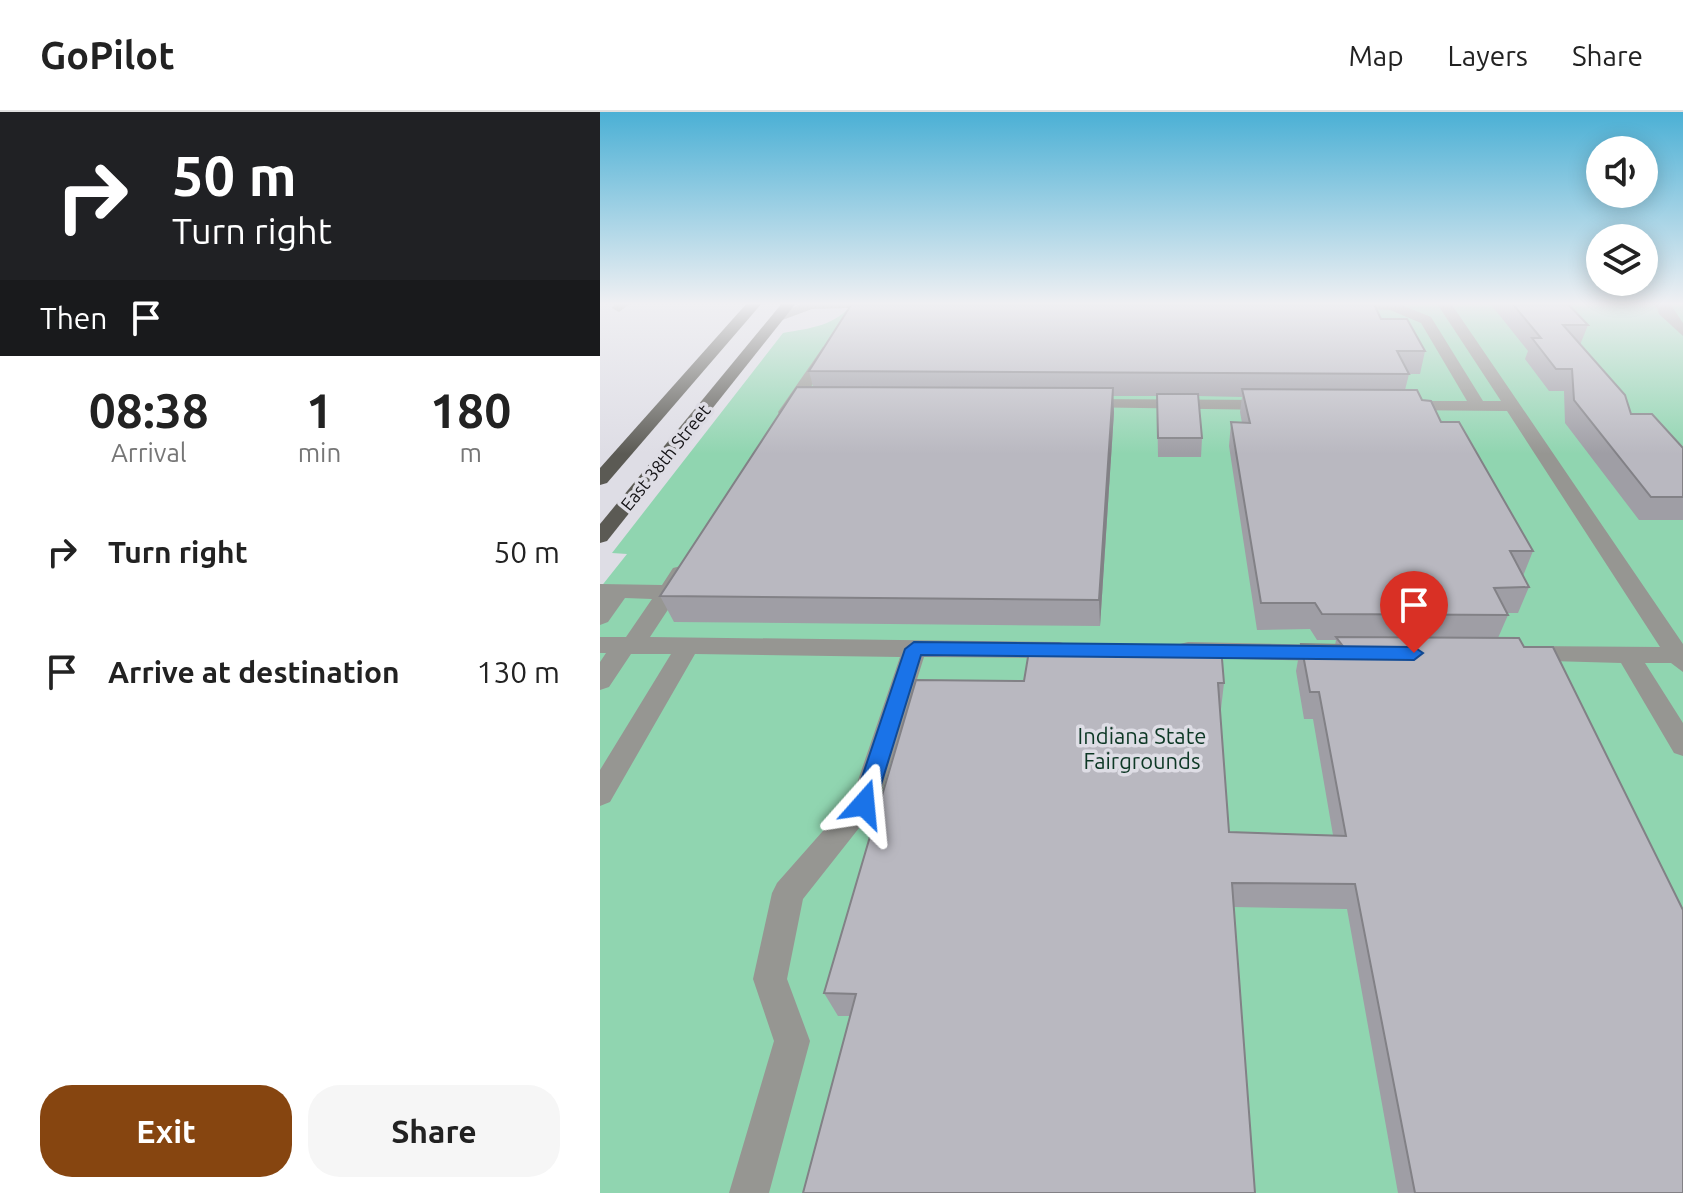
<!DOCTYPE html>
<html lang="en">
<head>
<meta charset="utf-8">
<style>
  body { margin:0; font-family:Ubuntu,sans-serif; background:#f6f6f6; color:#222; height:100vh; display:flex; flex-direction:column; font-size:30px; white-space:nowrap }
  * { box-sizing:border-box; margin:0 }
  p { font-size:26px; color:#767676 }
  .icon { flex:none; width:44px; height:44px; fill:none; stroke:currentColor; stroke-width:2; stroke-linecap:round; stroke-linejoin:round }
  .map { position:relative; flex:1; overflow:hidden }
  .details { display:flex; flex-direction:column; background:#fff; width:600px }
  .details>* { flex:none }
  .hud { background:#202124; color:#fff; overflow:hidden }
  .buttons { position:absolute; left:986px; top:24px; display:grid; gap:16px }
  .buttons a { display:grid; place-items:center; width:72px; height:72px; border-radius:50%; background:#fff; box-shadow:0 4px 20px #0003; font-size:40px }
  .pin { position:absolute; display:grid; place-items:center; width:68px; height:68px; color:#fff; margin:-82px -34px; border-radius:50% 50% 50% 0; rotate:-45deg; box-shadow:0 0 8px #0007 }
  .pin .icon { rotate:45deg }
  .me { position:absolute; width:88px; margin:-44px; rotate:18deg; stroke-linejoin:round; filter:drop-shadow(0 0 6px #0008) }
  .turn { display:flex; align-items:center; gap:28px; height:168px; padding:0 40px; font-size:36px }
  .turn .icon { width:104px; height:104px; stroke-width:2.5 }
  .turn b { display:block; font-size:56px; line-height:68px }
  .then { display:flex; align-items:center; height:76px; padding:0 40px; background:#0003; gap:16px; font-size:30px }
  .eta { display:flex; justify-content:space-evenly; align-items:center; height:136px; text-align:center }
  .eta b { font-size:48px; font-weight:700; line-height:56px }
  .cta { display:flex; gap:16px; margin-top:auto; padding:16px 40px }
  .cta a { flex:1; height:92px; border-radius:32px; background:#864510; color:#fff; font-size:32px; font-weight:700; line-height:92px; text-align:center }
  .cta a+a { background:#f6f6f6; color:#222 }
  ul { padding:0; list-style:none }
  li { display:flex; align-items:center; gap:24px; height:120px; padding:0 40px }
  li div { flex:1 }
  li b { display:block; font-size:30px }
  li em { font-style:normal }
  header { display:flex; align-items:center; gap:48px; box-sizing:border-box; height:112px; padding:0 40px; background:#fff; border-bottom:2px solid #e0e0e0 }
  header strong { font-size:38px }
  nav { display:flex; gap:44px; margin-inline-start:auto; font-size:28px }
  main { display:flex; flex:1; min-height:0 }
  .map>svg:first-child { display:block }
  .green { fill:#90d5b0 }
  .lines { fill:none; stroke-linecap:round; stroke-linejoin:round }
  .minor { fill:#969692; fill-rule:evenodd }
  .major { fill:#5b5a54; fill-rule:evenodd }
  .wall { fill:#9f9ea5 }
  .shaded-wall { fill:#828186 }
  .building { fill:#b9b8c0; stroke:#828186; stroke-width:2 }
  .route { fill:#1a73e8; stroke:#114b97; stroke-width:2 }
  .labels { text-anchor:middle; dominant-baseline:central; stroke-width:7; stroke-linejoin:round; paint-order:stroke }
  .far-street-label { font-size:18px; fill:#151417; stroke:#dedde5 }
  .park-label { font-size:22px; fill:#0d3825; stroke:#dedde5 }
</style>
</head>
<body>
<header>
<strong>GoPilot</strong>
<nav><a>Map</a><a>Layers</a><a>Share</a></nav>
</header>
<main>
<section class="details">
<div class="hud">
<div class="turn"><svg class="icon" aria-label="right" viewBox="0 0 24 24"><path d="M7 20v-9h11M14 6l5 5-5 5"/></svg><div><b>50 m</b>Turn right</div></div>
<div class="then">Then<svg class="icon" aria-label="arrive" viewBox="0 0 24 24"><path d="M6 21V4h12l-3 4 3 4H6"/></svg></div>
</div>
<div class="eta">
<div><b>08:38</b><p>Arrival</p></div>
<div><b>1</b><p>min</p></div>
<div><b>180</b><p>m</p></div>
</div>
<ul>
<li><svg class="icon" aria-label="right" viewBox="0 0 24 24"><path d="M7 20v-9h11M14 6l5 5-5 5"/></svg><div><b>Turn right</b></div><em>50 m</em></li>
<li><svg class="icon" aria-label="arrive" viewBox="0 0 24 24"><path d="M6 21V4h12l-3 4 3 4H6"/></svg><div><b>Arrive at destination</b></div><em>130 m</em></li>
</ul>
<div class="cta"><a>Exit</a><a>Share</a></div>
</section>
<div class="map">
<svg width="1083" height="1081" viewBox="0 0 1083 1081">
  <rect width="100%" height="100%" fill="#dedde5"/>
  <!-- green -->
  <path class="green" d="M254,190H1083V1081H0V476L27,442L12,441L183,221C211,216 236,214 254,190Z"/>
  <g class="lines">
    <!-- minor -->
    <g class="minor">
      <path d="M17,190H32L19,200L12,196Z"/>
      <path d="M205,190H290L291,191L284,195L212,197L177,210L170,206Z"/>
      <path d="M735,190H794L831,205L883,289H901L836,190H850L1083,532V560L1071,551H1045L1083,611V644L1074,641L1021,551L915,548L912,542L915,536L924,534L1060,535L907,299L796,298V290L802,289H867L821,211L790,198L741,196Z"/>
      <path d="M1055,190H1069L1083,211V224L1059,202Z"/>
      <path d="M223,235L235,238L192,304H180L178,300Z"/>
      <path d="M482,287L674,288L682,293L674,298L476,295L474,292Z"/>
      <path d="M81,454L92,461L50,525L459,530L467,532L471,538L467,544L459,546L324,545L278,692L203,787L187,867L210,929L169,1081H129L174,929L153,867L172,781L177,771L252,686L300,545L95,542L10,690L0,694V658L71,542H31L9,575L0,578V550L6,541H0V525H26L52,487L25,486L8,510L0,513V472L62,473L73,456Z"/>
      <path d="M588,530L731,533L739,535L743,541L739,547L731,549L588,546L580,544L576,538L580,532Z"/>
    </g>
    <!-- major -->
    <g class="major">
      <path d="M148,190H163L7,371L0,373V356Z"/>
      <path d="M183,190H197L7,429L0,431V412Z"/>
    </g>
  </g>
  <!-- wall -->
  <g class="wall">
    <path d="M889,190H966L988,213L980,233L1031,302L1083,336V408H1039L965,311L964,279H949L925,247L928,239Z"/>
    <path d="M781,207L825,239L820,262H809L805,278L822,288L841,310L933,439L923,464L929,475L918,501H907L908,503L898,526L1083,1081H798L747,797L634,795L250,904H238L224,881L316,568L624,571L621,597H620L629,720L733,723L713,607H704L696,559L701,532L735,533L736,528H717L710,517L657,518L629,334L631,310L642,311L640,300L642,285L598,284L602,326L601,345H558L557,284H513L514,300L500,514L74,510L60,484L213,275L209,259Z"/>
  </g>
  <!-- shaded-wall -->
  <path class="shaded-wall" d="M513,276L514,300L500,514L499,488Z"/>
  <!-- building -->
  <g class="building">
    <path d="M253,190H773L781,207H807L825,239H797L809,262L209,259Z"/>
    <path d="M911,190H966L988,213H963L1025,283L1031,302H1052L1083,336V385H1051L974,288L972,257H956L932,226H941Z"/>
    <path d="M197,275L513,276L499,488L60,484Z"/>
    <path d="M642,277L817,278L822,288L831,289L841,310H859L933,439H910L929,475L894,476L908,503L722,502L715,491H661L631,310L650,311Z"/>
    <path d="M557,282H598L602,326H558Z"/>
    <path d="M736,525L919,526L924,535H953L1083,798V1081H815L755,772L632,771L655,1081H203L256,882L224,881L316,568L424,569L430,533L621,535L624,571H618L629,720L746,724L719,580H710L701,532L742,533Z"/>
  </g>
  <!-- sky -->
  <linearGradient id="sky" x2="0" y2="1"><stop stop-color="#4bb0d5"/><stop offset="0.56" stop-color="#f0f0f3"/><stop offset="1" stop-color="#f0f0f3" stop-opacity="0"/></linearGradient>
  <rect width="1083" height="342" fill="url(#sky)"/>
  <!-- route -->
  <path class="route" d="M314,530L814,535L823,541L814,548L321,543L275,692L272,699H256L253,692L305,537Z"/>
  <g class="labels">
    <!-- far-street labels -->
    <g class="far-street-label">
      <text transform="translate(65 345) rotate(-51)">East 38th Street</text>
    </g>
    <!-- park labels -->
    <g class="park-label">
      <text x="542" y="623">Indiana State<tspan x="542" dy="25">Fairgrounds</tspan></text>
    </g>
  </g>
</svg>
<div class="buttons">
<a><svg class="icon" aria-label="sound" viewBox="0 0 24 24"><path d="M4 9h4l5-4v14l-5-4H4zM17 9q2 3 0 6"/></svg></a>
<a><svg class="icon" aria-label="layers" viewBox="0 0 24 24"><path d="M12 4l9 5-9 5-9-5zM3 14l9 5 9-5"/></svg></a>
</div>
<div class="pin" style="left:814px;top:541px;background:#d93025"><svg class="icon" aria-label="arrive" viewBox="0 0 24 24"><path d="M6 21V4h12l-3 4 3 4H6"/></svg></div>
<svg class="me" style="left:264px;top:692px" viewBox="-20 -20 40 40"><path d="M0-17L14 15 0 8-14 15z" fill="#1a73e8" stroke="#fff" stroke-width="4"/></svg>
</div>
</main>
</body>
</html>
